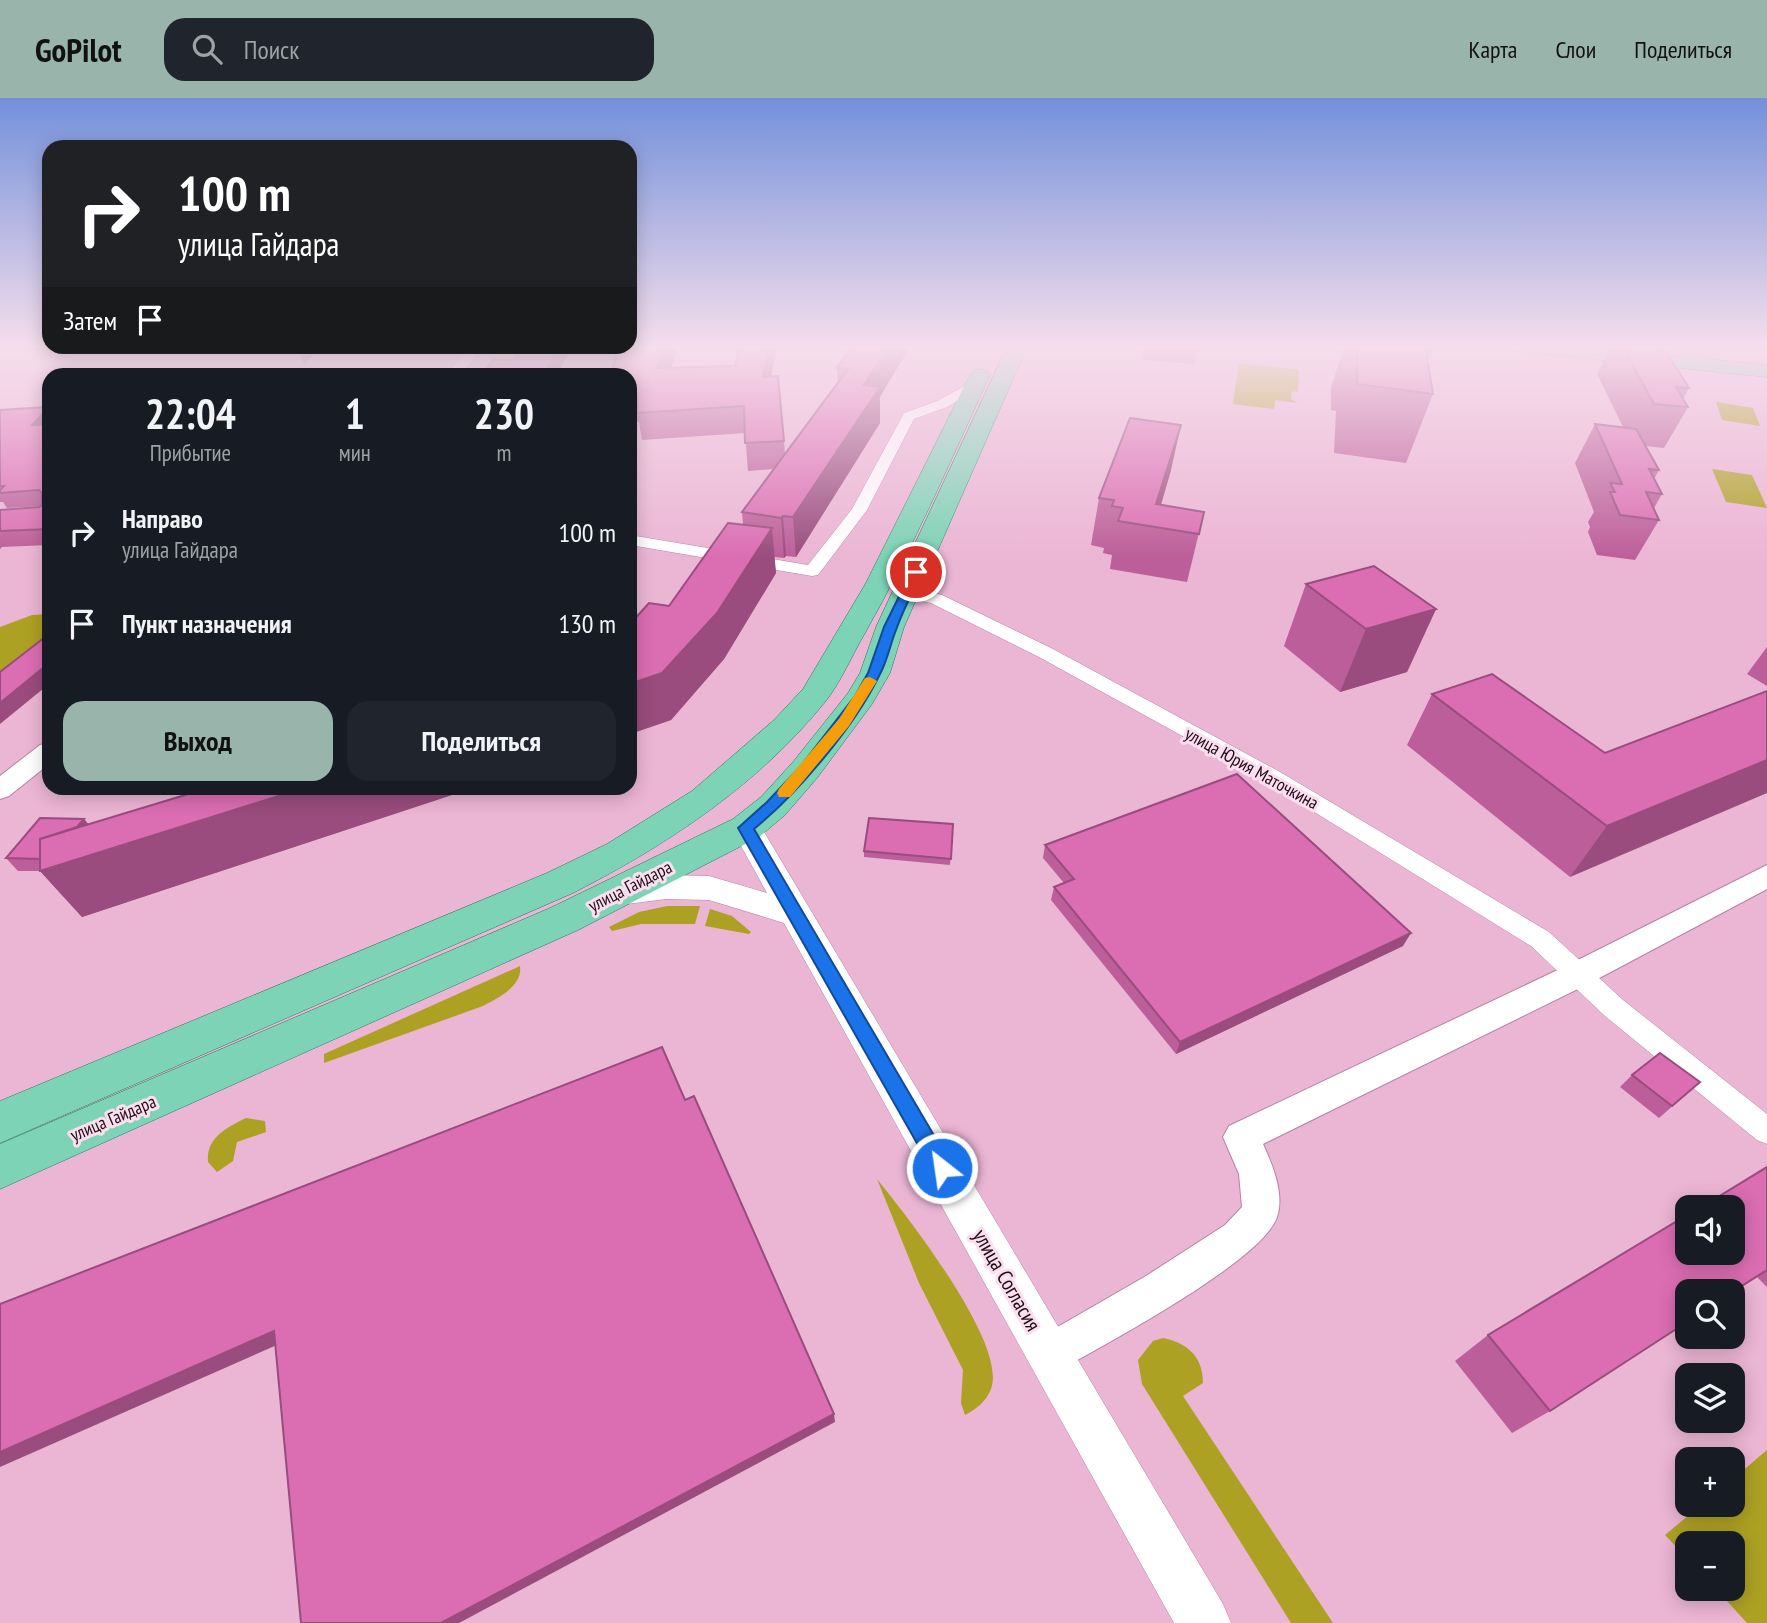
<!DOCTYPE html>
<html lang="ru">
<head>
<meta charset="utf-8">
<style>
  body { margin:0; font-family:"PT Sans Narrow",sans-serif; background:#20242c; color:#f1f3f6; height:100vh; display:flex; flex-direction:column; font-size:26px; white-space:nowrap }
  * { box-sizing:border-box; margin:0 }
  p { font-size:23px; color:#9ea1a6 }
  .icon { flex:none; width:38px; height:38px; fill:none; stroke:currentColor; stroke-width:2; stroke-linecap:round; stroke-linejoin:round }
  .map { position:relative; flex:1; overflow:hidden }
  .drawer { position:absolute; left:42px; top:270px; width:595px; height:427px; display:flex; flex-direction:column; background:#171b24; border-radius:21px; box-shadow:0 4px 18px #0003 }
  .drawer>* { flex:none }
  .top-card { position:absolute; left:42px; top:42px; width:595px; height:214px; border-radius:21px; box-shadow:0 4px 18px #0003; background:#202124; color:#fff; overflow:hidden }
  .controls { position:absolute; left:1675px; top:1097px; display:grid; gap:14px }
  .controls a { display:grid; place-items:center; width:70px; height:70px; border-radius:14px; background:#171b24; box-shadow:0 4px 18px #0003; font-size:35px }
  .pin { position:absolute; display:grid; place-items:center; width:60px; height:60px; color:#fff; margin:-30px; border:4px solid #fff; border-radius:50%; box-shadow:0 2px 7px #0007 }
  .me { position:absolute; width:77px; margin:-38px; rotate:330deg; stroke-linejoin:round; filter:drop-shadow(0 0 5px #0008) }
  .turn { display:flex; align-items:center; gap:24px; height:147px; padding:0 21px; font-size:32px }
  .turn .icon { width:91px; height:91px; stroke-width:2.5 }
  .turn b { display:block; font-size:49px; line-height:60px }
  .then { display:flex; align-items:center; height:66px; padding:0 21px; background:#0003; gap:14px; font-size:26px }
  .eta { display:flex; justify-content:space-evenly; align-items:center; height:119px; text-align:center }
  .eta b { font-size:42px; font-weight:600; line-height:49px }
  .action { display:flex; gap:14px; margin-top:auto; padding:14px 21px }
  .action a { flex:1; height:80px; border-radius:21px; background:#99b4ab; color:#111; font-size:28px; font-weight:600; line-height:80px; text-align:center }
  .action a+a { background:#20242c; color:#f1f3f6 }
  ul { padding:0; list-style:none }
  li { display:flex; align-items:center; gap:21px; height:91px; padding:0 21px }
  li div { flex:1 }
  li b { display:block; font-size:26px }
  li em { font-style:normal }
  header { display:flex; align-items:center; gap:42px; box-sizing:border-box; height:98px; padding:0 35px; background:#99b4ab; color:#111 }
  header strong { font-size:33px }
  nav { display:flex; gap:38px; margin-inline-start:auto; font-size:24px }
  .search { width:490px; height:63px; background:#20242c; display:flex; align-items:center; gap:18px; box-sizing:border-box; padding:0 24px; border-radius:21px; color:#9ea1a6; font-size:26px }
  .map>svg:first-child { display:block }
  .green { fill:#ada123 }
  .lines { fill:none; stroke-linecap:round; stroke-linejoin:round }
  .minor-casing { stroke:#b683a1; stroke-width:1 }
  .tertiary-casing { stroke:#b683a1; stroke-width:2 }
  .secondary-casing { stroke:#b683a1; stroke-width:1 }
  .primary-casing { stroke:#237a5d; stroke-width:1 }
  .minor { fill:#fff; fill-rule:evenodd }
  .tertiary { fill:#fff; fill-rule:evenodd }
  .secondary { fill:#fff; fill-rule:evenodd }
  .primary { fill:#7cd3b5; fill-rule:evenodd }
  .wall { fill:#bc5e99 }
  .shaded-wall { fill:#994c7d }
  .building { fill:#db6db2; stroke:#994c7d; stroke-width:2 }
  .route { fill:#1a73e8; stroke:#114b97; stroke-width:2 }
  .slow { fill:#f59e0b }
  .labels { text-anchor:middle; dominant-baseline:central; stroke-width:6; stroke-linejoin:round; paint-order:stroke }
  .street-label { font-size:18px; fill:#1f0c17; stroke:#fbdfee }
  .near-street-label { font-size:21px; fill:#1f0c17; stroke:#fbdfee }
</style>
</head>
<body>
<header>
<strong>GoPilot</strong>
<div class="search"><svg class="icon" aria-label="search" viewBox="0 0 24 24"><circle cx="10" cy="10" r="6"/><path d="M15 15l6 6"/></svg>Поиск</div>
<nav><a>Карта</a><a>Слои</a><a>Поделиться</a></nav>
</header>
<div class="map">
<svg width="1767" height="1525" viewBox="0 0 1767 1525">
  <rect width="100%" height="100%" fill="#ebb5d4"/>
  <!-- green -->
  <g class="green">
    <path d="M1239,265L1299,272L1298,294L1292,293L1291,301L1297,305L1275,302L1274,311L1233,306Z"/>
    <path d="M1716,304L1753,310L1760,328L1722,322Z"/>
    <path d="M1712,371L1752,377L1767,410L1726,404Z"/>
    <path d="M49,516V541L24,561L0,574V529L32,517Z"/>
    <path d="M667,808H700L695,826H641L612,833L609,829L639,814Z"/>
    <path d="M710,811L732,818L751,834L749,836L705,828Z"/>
    <path d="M520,868C523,888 498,900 483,908L324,965V956Z"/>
    <path d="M246,1020L265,1023L266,1034L237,1044L233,1063L217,1074L208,1064C206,1040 226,1030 246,1020Z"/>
    <path d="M877,1081C906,1117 1008,1246 991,1291C986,1304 976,1311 965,1317L961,1305L963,1272L919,1185Z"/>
    <path d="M1163,1240C1187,1245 1203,1258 1203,1285L1183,1298L1333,1525H1291L1142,1286L1138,1262L1153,1243Z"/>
    <path d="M1767,1352V1525H1747L1716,1491H1732V1446H1687V1460L1665,1437L1701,1407H1732L1733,1381Z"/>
  </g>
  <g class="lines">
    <!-- minor casing -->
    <g class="minor-casing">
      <g id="minor">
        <path d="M976,282L982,286L981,289L947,309L914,321L867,412L818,477L812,478L630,447V437L808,467L852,411L904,315L937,303Z"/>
        <path d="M907,490L942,497L1053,551L1280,674L1549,834L1623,902L1767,1016V1046L1757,1042L1605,918L1531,848L1266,684L1039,559L931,505L901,499L898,495L901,491Z"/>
      </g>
    </g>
    <!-- tertiary casing -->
    <g class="tertiary-casing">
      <g id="tertiary">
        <path d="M469,248H484L462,276H447Z"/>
        <path d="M49,645V666L9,698L0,701V678L40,647Z"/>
        <path d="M1767,767V791L1588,886L1263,1046C1272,1066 1285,1096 1277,1119C1263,1162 1108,1245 1063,1270L1049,1276L1035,1270L1029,1256L1035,1242L1146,1178L1225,1127L1242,1109L1239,1076L1223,1039L1229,1028L1566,868Z"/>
      </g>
    </g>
    <!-- secondary casing -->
    <g class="secondary-casing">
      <path id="secondary" d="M746,719L757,722L1223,1506L1231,1525H1174L784,825L709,802L666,801L619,807L608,804L603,795L608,786L666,777L709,778L767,795L731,730L735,722Z"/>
    </g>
    <!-- primary casing -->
    <g class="primary-casing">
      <g id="primary">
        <path d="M1008,247H1028L904,529L890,575L872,606L817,680L785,717L759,739L578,832L0,1091V1046L550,810L733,721L761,699L793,664L848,595L860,575L876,529Z"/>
        <path d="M1501,247H1569L1767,267V279L1511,253Z"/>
        <path d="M980,271L987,273L990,277C950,364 912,452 865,535C852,557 841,584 825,604C758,687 667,747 573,795L0,1045V1003L547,775L607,746L692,693L774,622L803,591L866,485L970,277L973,273Z"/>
      </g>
    </g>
    <!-- minor -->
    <use href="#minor" class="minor"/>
    <!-- tertiary -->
    <use href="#tertiary" class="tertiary"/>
    <!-- secondary -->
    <use href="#secondary" class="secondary"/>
    <!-- primary -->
    <use href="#primary" class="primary"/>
  </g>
  <!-- wall -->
  <g class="wall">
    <path d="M0,247H49V248H126L120,253H1Z"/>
    <path d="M740,247H777L771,279L778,278L785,355L838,285L837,270L853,247L880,299V325L796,459L786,458L784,460L774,459L776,475L724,561L671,622L630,636V526L669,508L743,426L742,414L773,371L748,373L745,335L642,342L639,324H630V276L671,269L735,268Z"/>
    <path d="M1144,247H1198L1195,266L1142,262Z"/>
    <path d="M1345,247H1358L1431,254L1427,264L1433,296L1406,365L1334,355L1336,313L1331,312V289Z"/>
    <path d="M1611,247H1662L1689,290L1683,301L1688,309L1664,350L1646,348L1659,372L1654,381L1662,396L1654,410L1659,422L1635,462L1597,457L1588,434L1590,429L1588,424L1594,414L1575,365L1595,326L1623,329L1597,276Z"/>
    <path d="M49,309V447L2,449L0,451V412L39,409L41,408L7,410L3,404H0V312Z"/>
    <path d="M1171,372L1161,407L1204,414L1187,484L1110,471L1112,457L1103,455L1104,450L1091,447L1099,400Z"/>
    <path d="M1306,486L1436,511L1407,574L1340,594L1284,548Z"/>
    <path d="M1767,549V588L1747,576Z"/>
    <path d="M1767,593L1570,779L1407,647L1432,596L1605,655Z"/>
    <path d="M304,690H473L82,819L40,773H18L6,760L84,721L88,726Z"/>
    <path d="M953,726L950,767L864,759V753Z"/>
    <path d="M1045,747L1403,848L1176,956L1051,802L1054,789L1064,785L1043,760Z"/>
    <path d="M1632,977L1700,984L1659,1020L1620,989Z"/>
    <path d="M1767,1069V1189L1757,1179L1550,1313L1512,1335L1455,1263L1488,1237Z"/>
  </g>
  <!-- shaded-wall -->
  <g class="shaded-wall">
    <path d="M666,247H679L661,296L657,270Z"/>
    <path d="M770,247H777L766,306L763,279Z"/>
    <path d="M890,247H911L880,299V325L796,459L793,419L864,287Z"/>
    <path d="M117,248H126L120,253Z"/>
    <path d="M297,248H321L304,267Z"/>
    <path d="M552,248H573L561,269L562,276H544L548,254Z"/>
    <path d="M49,310V333L32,327Z"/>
    <path d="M1181,327L1171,372L1154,429L1156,406Z"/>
    <path d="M631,417L637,452L630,461V418Z"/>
    <path d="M783,418L786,458L784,460L781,420Z"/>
    <path d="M772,430L776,475L724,561L671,622L630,636V586Z"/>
    <path d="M1436,511L1407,574L1340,594L1366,531Z"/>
    <path d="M49,565V586L0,626V605Z"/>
    <path d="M1767,662V695L1570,779L1607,728Z"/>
    <path d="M304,690H473L82,819L40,773L84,721L95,734Z"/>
    <path d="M1411,835L1403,848L1176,956L1180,944Z"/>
    <path d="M274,1233L286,1243L0,1369V1354Z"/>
    <path d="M834,1316L835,1324L459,1525H441Z"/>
  </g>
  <!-- building -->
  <g class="building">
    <path d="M634,247H666L657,270L735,268L740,247H770L763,279L778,278L784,343L745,345L744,308L637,315V297H630V276H611L617,255H630Z"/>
    <path d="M853,247H890L864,287L880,289L793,419L783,418L781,420L742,414L848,271L837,270Z"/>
    <path d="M1157,247H1198V251Z"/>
    <path d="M1358,247H1430L1431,254L1426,253L1433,296L1357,286Z"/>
    <path d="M1622,247H1662L1689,290L1676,289L1688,309L1654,306Z"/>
    <path d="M523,248H552L548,254H557L544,276H483L493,262H514Z"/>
    <path d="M49,309L32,327L49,326V431L0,433V412L39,409L42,407V395L39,392L0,395V392L4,388H0V312Z"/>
    <path d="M1130,320L1181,327L1156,406L1204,414L1199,436L1118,423L1123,410L1112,408L1114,402L1099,400Z"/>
    <path d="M1595,326L1636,331L1659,372L1649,371L1662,396L1646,394L1659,422L1620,417L1610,394H1615L1610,385L1622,386Z"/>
    <path d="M728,425L772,430L717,515L662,575L630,586V526L649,505L669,508Z"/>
    <path d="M1374,468L1436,511L1366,531L1306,486Z"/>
    <path d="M49,536V565L0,605V574Z"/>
    <path d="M1492,576L1605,655L1767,593V662L1607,728L1432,596Z"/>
    <path d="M1237,676L1411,835L1180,944L1054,789L1074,781L1045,747Z"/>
    <path d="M208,690H304L40,773V741Z"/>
    <path d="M40,720L84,721L77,729L40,741V761L6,760Z"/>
    <path d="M869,720L953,726L951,761L864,753Z"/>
    <path d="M662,949L685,1002L694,998L834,1316L441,1525H301L274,1233L0,1354V1206Z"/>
    <path d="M1660,955L1700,984L1672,1008L1632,977Z"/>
    <path d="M1767,1069V1172L1732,1194H1687V1224L1550,1313L1488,1237L1687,1117V1155H1732V1110H1700Z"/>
  </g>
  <!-- sky -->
  <linearGradient id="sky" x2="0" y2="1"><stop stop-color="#7390da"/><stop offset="0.54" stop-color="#f6deec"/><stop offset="1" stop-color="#f6deec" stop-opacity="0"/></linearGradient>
  <rect width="1767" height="461" fill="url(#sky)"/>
  <!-- route -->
  <path class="route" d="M916,470L922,474C913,493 903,512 896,532C890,547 887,564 879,578C854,629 798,695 754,731L949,1063L952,1070L949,1077L942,1080L935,1077L738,730L767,704L800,669L855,598L868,575L884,529L911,474Z"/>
  <!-- slow -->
  <path class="slow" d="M870,579L877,583L849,628L790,699H779L777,695L779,691L839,621L865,580Z"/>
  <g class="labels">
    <!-- street labels -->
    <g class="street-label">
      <text transform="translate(1252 670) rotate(29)">улица Юрия Маточкина</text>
      <text transform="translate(630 788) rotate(-27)">улица Гайдара</text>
      <text transform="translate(113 1020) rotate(-23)">улица Гайдара</text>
    </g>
    <!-- near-street labels -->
    <g class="near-street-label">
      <text transform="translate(1007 1182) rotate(60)">улица Согласия</text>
    </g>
  </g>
</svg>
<div class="controls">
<a><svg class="icon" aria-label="sound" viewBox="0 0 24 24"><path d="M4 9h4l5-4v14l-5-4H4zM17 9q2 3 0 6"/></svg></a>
<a><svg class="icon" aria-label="search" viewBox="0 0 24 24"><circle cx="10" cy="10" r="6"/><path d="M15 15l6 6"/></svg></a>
<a><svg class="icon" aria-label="layers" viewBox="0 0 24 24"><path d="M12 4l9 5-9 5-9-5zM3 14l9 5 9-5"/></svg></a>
<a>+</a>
<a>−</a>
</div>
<div class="pin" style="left:916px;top:474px;background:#d93025"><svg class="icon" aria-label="arrive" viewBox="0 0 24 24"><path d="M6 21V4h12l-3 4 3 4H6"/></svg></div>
<svg class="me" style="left:942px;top:1070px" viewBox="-20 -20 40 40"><circle r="17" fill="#1a73e8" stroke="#fff" stroke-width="3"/><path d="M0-11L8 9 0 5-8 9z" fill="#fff"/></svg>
<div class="top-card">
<div class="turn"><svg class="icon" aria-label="right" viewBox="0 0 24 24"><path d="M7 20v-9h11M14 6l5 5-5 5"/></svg><div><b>100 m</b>улица Гайдара</div></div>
<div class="then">Затем<svg class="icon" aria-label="arrive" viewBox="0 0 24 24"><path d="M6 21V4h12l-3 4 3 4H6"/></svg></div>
</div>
<section class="drawer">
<div class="eta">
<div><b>22:04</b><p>Прибытие</p></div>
<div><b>1</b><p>мин</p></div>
<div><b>230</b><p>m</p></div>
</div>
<ul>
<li><svg class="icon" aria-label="right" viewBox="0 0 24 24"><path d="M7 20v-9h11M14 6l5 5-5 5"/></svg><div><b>Направо</b><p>улица Гайдара</p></div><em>100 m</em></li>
<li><svg class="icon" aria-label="arrive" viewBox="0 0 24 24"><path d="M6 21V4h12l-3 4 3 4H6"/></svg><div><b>Пункт назначения</b></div><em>130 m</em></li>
</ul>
<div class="action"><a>Выход</a><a>Поделиться</a></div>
</section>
</div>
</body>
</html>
